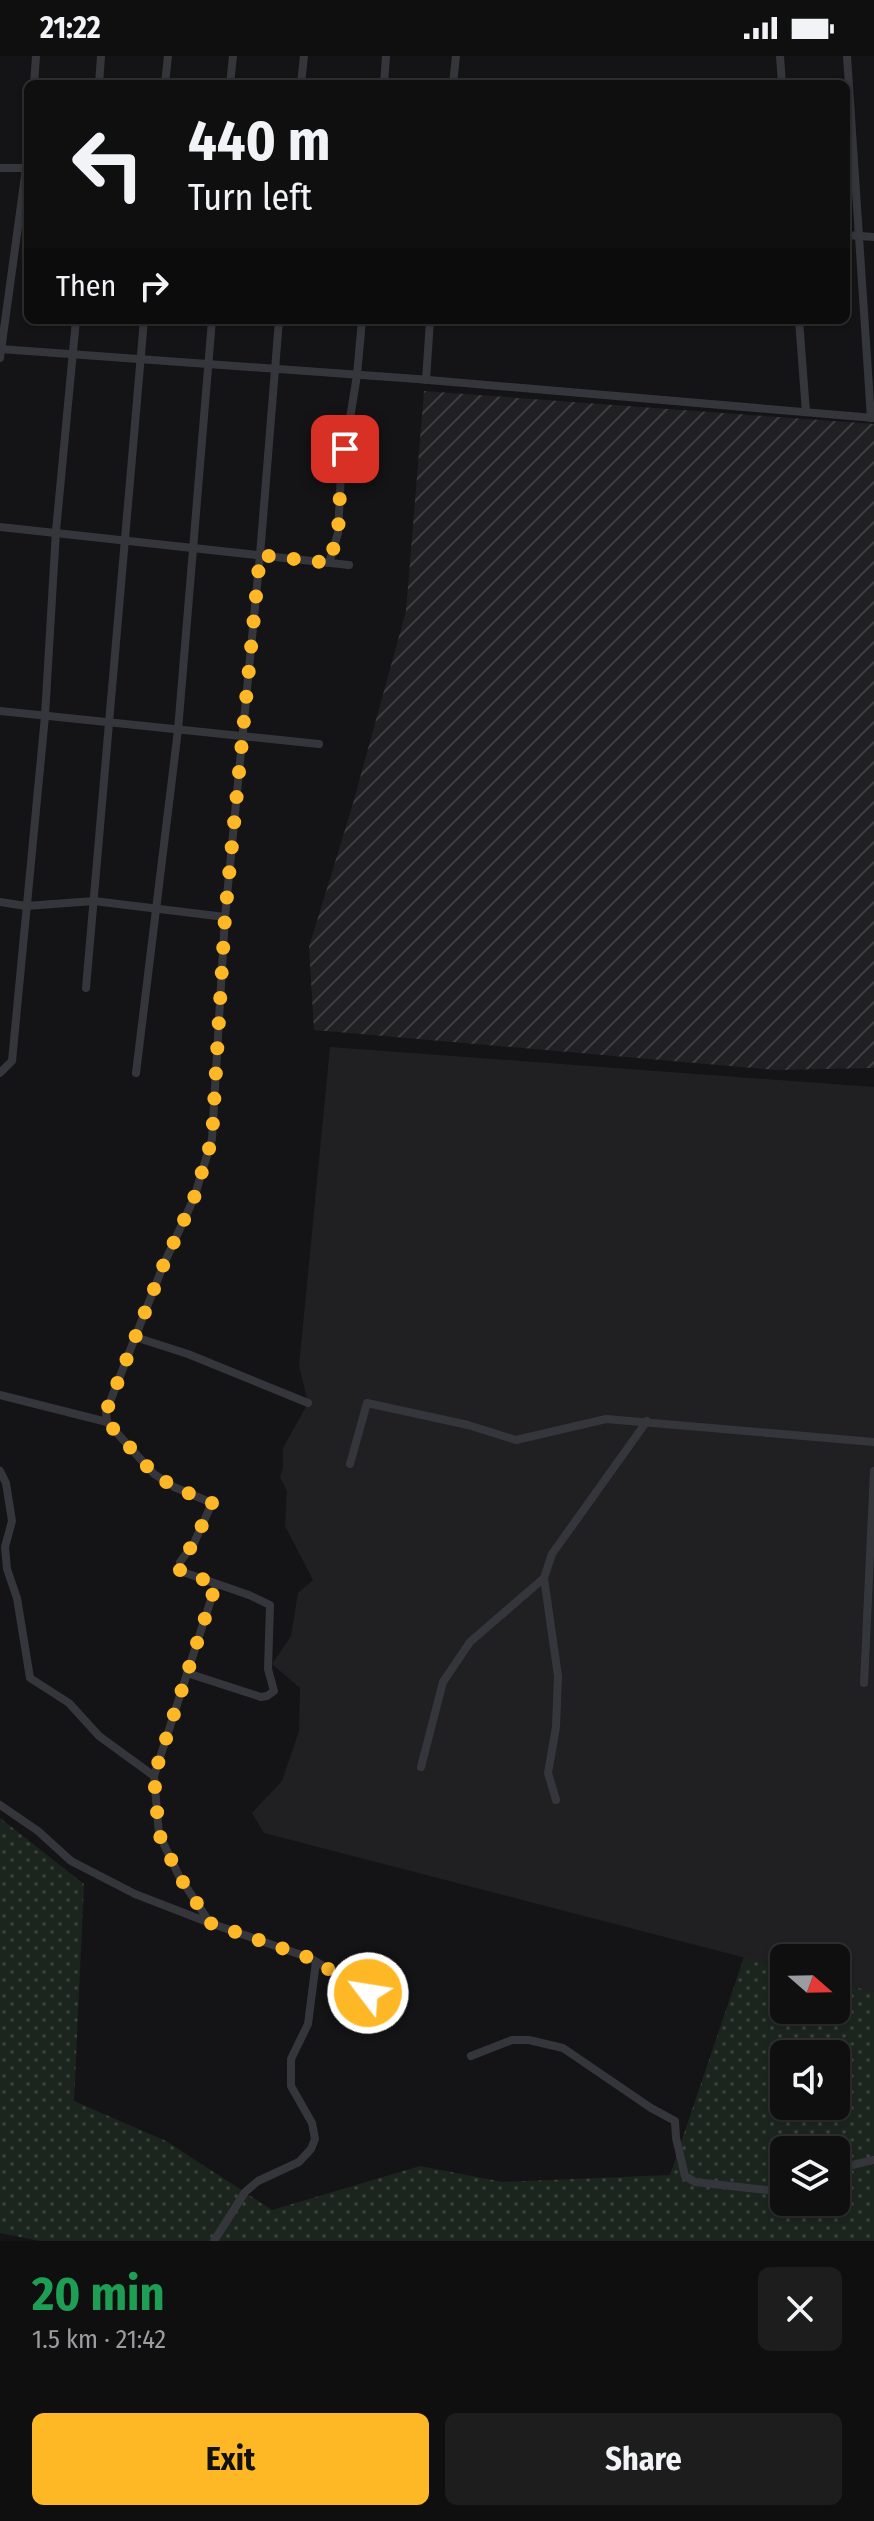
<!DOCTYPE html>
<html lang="en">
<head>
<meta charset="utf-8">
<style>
  body { margin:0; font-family:"Fira Sans Condensed",sans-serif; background:#1d1d1e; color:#f1f3f6; height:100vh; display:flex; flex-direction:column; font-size:30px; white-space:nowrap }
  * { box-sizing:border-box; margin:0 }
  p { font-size:26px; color:#9b9c9f }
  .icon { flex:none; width:44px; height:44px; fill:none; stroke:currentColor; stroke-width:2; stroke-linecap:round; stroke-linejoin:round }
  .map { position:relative; height:2185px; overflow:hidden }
  .details { display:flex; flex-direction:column; background:#0f0f10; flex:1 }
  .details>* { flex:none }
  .banner { position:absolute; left:24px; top:24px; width:826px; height:244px; border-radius:12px; box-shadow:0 2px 6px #0004,0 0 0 2px #2f2f30; background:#0f0f10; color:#f1f3f6; overflow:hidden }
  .needle { width:52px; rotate:110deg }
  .tools { position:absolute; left:770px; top:1888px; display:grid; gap:16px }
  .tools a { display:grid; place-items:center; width:80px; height:80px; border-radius:12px; background:#0f0f10; box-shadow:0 2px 6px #0004,0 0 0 2px #2f2f30; font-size:40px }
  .pin { position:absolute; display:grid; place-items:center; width:68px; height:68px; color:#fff; margin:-34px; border-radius:16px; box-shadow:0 4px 12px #0006 }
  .me { position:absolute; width:88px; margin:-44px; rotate:301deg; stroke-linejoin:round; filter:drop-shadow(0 0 6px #0008) }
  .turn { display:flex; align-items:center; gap:28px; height:168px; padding:0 32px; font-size:36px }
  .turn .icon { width:104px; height:104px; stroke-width:2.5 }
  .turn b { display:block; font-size:56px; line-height:68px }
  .then { display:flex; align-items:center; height:76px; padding:0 32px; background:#0003; gap:16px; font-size:30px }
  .round { display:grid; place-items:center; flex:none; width:84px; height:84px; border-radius:12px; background:#1d1d1e }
  .overview { display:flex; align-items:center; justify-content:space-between; height:136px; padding:0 32px }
  h1 { font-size:48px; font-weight:700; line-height:60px; color:#1e9e55 }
  .cta { display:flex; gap:16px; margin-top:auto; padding:16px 32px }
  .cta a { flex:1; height:92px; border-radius:12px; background:#feb825; color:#111; font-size:32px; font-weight:700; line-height:92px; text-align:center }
  .cta a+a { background:#1d1d1e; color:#f1f3f6 }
  .status { display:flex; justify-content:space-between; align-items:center; height:56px; padding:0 40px; background:#0f0f10; direction:ltr }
  .status svg { height:22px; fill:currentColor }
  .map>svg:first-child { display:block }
  .built { fill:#202023 }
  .industrial { fill:url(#industrial-furrows) }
  .grass { fill:url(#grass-dots); fill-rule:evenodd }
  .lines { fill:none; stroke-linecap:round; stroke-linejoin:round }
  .street { stroke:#35363c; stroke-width:8 }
  .route { stroke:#feb825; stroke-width:14; stroke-dasharray:0 25.2 }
</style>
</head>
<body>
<div class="status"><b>21:22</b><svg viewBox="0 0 49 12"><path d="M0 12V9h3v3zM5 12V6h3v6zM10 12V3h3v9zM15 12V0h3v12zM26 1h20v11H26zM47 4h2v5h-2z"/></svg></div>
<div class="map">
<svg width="874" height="2185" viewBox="0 0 874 2185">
  <defs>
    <pattern id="industrial-furrows" width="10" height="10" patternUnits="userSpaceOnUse" patternTransform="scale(2)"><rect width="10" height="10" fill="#202023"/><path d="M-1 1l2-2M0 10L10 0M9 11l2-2" fill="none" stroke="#3d3e41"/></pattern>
    <pattern id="grass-dots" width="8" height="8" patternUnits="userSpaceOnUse" patternTransform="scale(2)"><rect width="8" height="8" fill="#1c251d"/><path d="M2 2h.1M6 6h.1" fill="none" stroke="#3a423c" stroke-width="1.8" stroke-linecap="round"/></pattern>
  </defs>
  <rect width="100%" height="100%" fill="#141416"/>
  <!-- built -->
  <path class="built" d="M330,991L874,1031V1936L836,1926V1902H784V1912L264,1777L252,1757L282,1725L299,1675L300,1632L272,1608L291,1580L298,1537L313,1524L285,1470L287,1435L280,1421L283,1412V1392L308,1347L299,1310Z"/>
  <!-- industrial -->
  <path class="industrial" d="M424,335L874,368V1012L775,1014L314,974L309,891L352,751L406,555Z"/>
  <!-- grass -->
  <path class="grass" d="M0,1762L84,1828L74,2045L166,2085L272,2154L420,2110L503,2126L670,2119L744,1901L784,1912V1954H836V1926L874,1936V2185H40L0,2177ZM784,1998H836V2050H784ZM784,2094H836V2146H784Z"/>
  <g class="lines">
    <!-- street -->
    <g class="street">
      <path d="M780,0L782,28"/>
      <path d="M847,0L871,362"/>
      <path d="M34,28L36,0"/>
      <path d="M99,28L101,0"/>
      <path d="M165,28L168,0"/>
      <path d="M230,28L233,0"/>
      <path d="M301,28L304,0"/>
      <path d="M384,28L386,0"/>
      <path d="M453,28L456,0"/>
      <path d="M0,112H28"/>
      <path d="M846,179L874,181"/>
      <path d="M799,264L806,356"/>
      <path d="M0,293L417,323L874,362"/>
      <path d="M0,302L28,98"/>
      <path d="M426,324L430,264"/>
      <path d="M0,471L349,509"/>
      <path d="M329,507L338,477L341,418L357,319L362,264"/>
      <path d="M0,655L319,688"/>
      <path d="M0,846L26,850L94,845L225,861"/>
      <path d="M86,932L144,264"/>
      <path d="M0,1017L12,1005L45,660L56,475L76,264"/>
      <path d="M136,1017L178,674L212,264"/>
      <path d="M135,1281L188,1298L308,1347"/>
      <path d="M0,1339L107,1366"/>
      <path d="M350,1408L367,1347L468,1369L516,1384L606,1363L874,1386"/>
      <path d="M0,1415L6,1427L12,1465L5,1491L7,1513L17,1542L30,1622L69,1647L99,1680L154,1720L159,1778L179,1820L210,1867L310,1902L368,1937"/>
      <path d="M187,1617L261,1641L267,1640L274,1635L268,1613L270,1549L249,1539L180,1515V1506L194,1487L212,1447L174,1431L154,1418L107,1366L106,1356L163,1210L194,1142L212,1083L225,861L260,499L279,264"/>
      <path d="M864,1627L874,1415"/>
      <path d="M421,1711L443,1626L470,1586L544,1522"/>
      <path d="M154,1720L216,1528"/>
      <path d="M556,1744L548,1717L556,1671L558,1620L544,1522L552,1498L647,1365"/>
      <path d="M0,1749L38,1775L71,1805L135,1838L210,1867"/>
      <path d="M471,2000L512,1984H529L563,1992L651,2052L675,2065L676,2082L685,2120L695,2126L784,2136"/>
      <path d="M836,2122L848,2110L874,2104"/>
      <path d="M214,2185L245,2136L258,2125L299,2106L311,2093L315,2083L312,2067L291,2030V2003L308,1968L316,1906"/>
    </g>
  </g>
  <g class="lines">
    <!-- route -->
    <path class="route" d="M345,393L341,418L338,477L329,507L260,499L225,861L212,1083L194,1142L163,1210L106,1356L107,1366L154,1418L174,1431L212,1447L194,1487L180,1506V1515L216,1528L154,1720L159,1778L179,1820L210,1867L310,1902L368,1937"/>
  </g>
</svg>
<div class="tools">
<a><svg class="needle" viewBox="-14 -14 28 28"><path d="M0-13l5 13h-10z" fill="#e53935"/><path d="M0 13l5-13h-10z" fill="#9b9c9f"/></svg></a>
<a><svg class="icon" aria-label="sound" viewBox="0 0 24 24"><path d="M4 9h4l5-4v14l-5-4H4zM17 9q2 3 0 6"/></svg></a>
<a><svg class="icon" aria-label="layers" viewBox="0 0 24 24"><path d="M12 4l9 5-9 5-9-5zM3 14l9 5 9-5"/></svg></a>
</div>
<div class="pin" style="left:345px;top:393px;background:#d93025"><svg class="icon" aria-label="arrive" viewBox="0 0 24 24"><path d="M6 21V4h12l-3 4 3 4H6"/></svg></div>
<svg class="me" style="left:368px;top:1937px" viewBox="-20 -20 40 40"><circle r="17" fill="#feb825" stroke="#fff" stroke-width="3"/><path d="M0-11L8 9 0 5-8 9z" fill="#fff"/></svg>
<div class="banner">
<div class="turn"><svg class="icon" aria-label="left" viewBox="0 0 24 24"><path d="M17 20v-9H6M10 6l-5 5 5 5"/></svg><div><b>440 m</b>Turn left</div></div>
<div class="then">Then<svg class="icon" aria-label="right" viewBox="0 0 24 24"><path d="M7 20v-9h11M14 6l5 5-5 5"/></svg></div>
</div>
</div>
<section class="details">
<div class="overview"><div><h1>20 min</h1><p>1.5 km · 21:42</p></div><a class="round"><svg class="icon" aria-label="close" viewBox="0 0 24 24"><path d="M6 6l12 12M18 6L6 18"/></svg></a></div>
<div class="cta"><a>Exit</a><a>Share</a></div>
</section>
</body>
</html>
